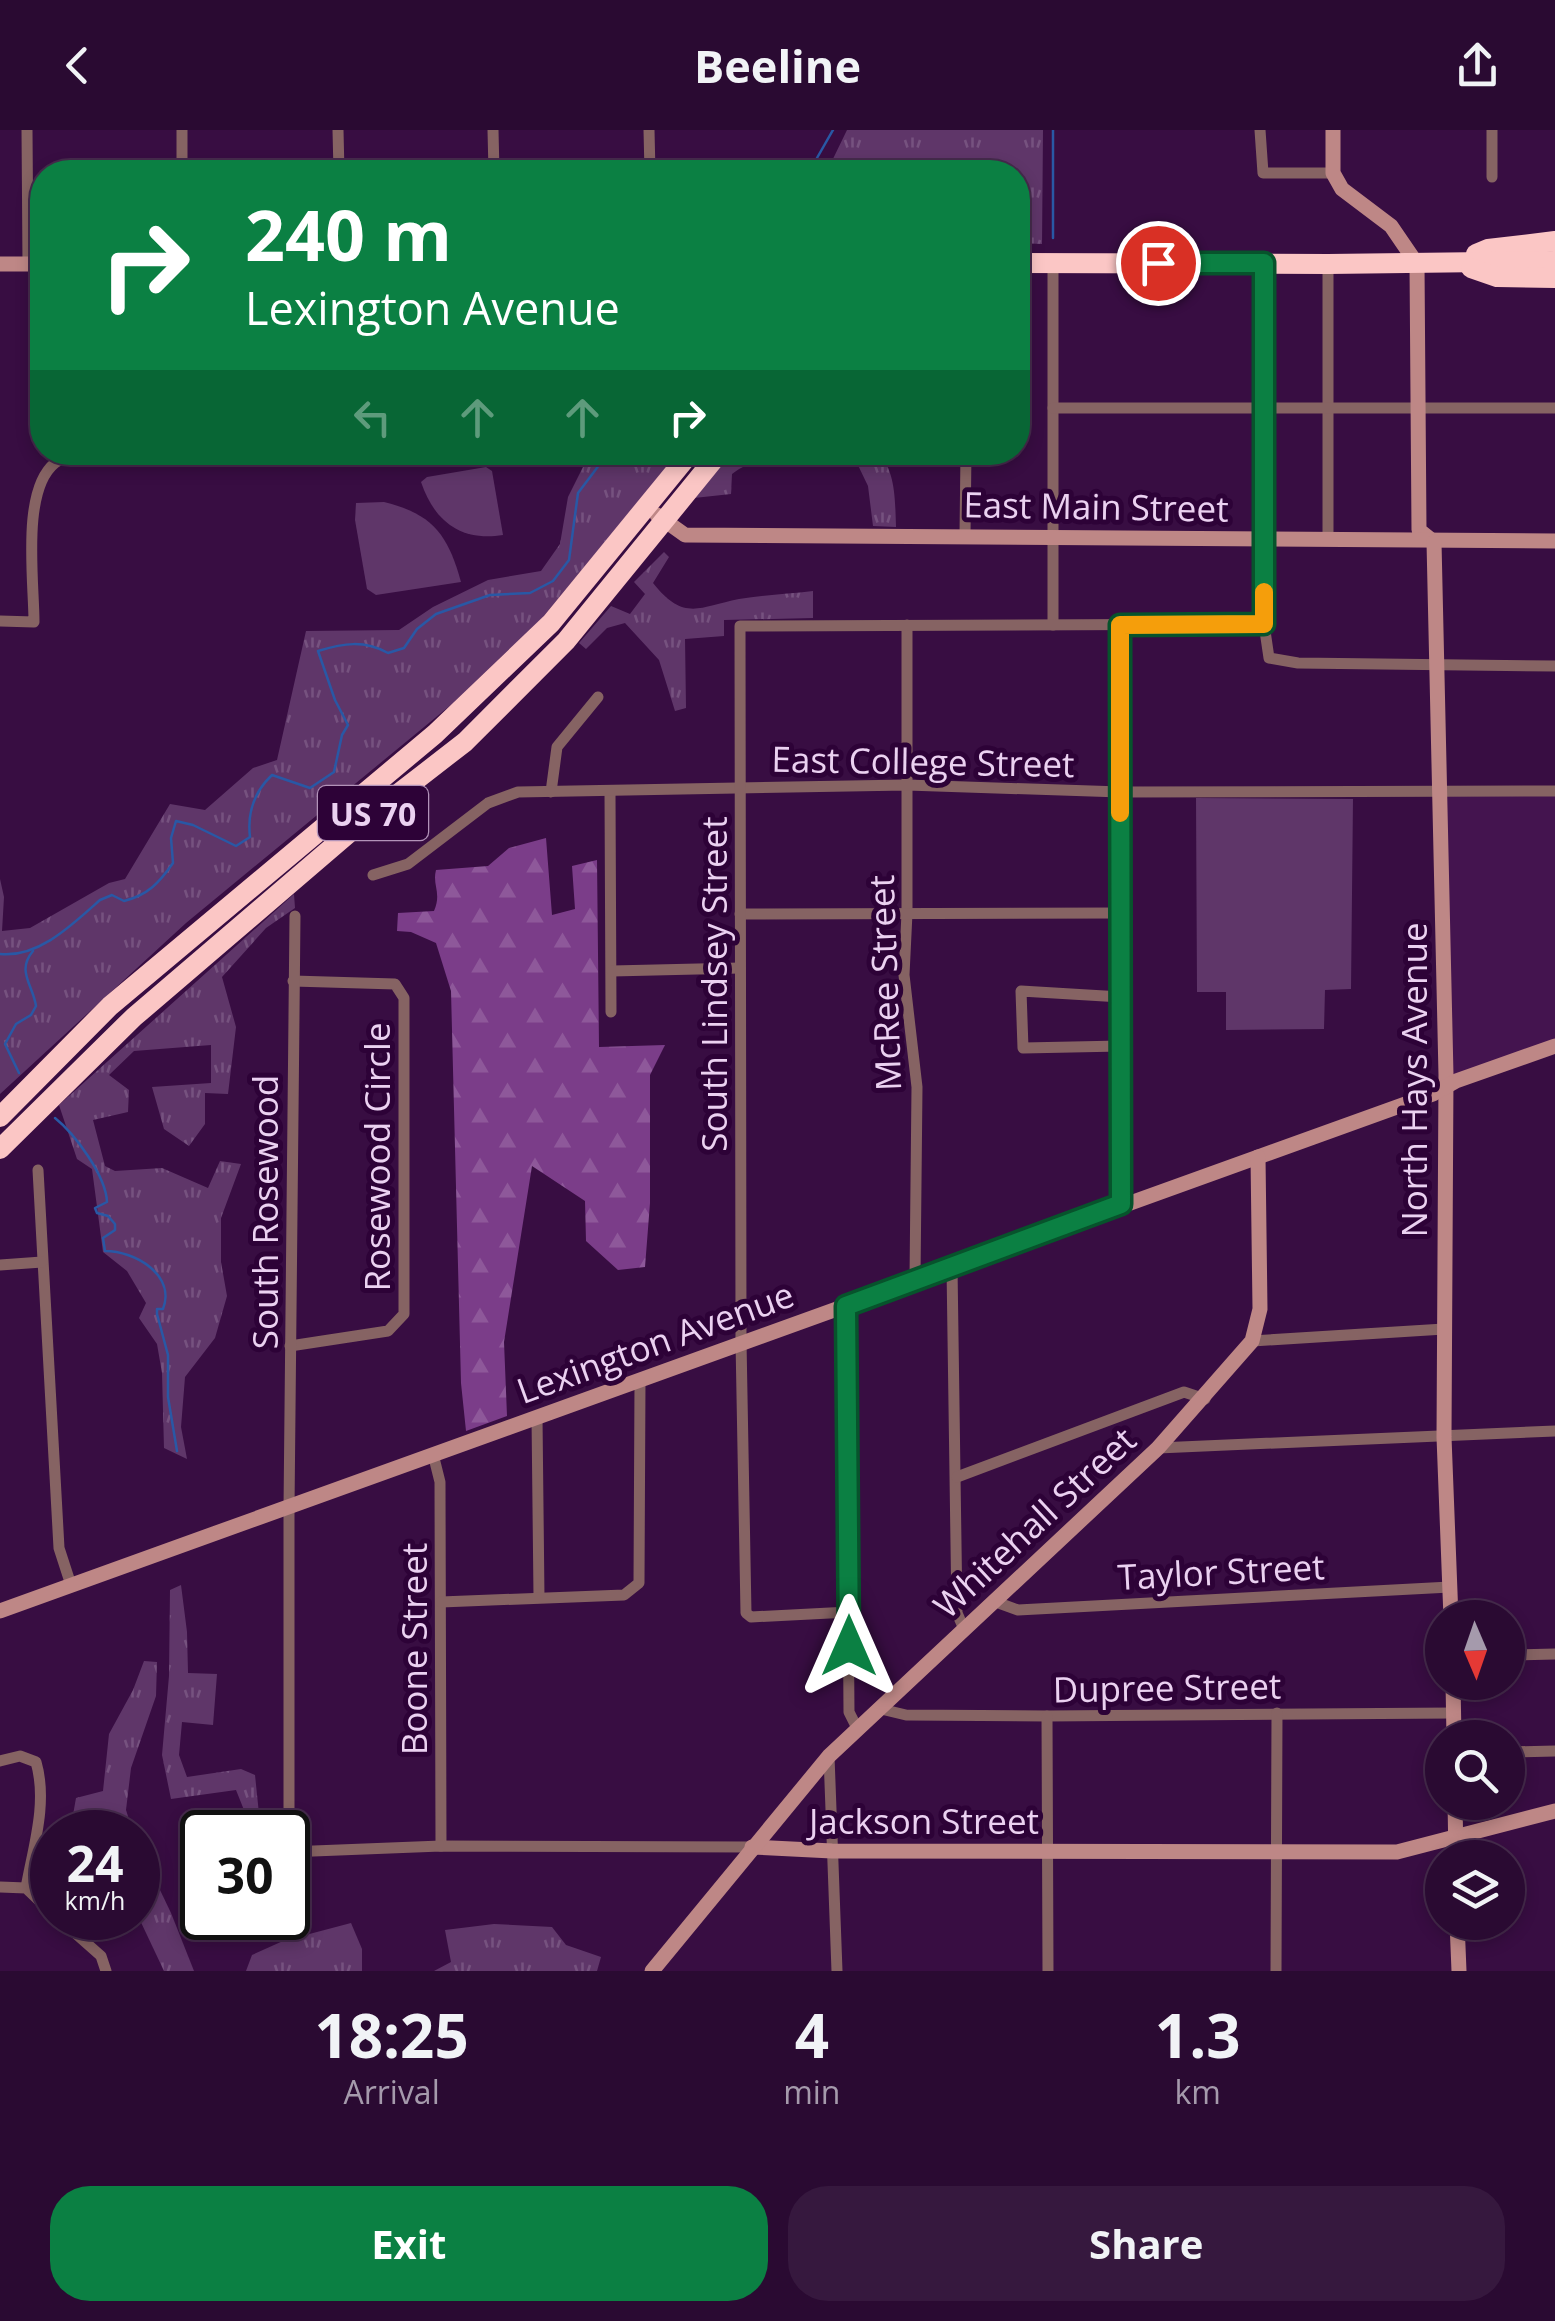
<!DOCTYPE html>
<html lang="en">
<head>
<meta charset="utf-8">
<style>
  body { margin:0; font-family:"Open Sans",sans-serif; background:#36183e; color:#f1f3f6; height:100vh; display:flex; flex-direction:column; font-size:38px; white-space:nowrap }
  * { box-sizing:border-box; margin:0 }
  p { font-size:32px; color:#a59aac }
  .icon { flex:none; width:55px; height:55px; fill:none; stroke:currentColor; stroke-width:2; stroke-linecap:round; stroke-linejoin:round }
  .map { position:relative; height:1841px; overflow:hidden }
  .drawer { display:flex; flex-direction:column; background:#2a0a32; flex:1 }
  .drawer>* { flex:none }
  .top-card { position:absolute; left:30px; top:30px; width:1000px; height:305px; border-radius:40px; box-shadow:0 5px 15px #0003,0 0 0 2px #462b4d; background:#0b8043; color:#fff; overflow:hidden }
  .needle { width:65px; rotate:178deg }
  .fabs { position:absolute; left:1425px; top:1470px; display:grid; gap:20px }
  .fabs a { display:grid; place-items:center; width:100px; height:100px; border-radius:50%; background:#2a0a32; box-shadow:0 5px 15px #0003,0 0 0 2px #462b4d; font-size:50px }
  .speed { position:absolute; left:30px; top:1680px; display:flex; gap:20px; font-size:50px; font-weight:700; text-align:center }
  .speed>* { display:grid; place-content:center; width:130px; height:130px; border-radius:50%; background:#2a0a32; box-shadow:0 5px 15px #0003,0 0 0 2px #462b4d; line-height:1 }
  .speed small { font-size:25px; font-weight:400 }
  .speed .limit { border:5px solid #111; border-radius:15px; background:#fff; color:#111 }
  .pin { position:absolute; display:grid; place-items:center; width:85px; height:85px; color:#fff; margin:-42px; border:5px solid #fff; border-radius:50%; box-shadow:0 2px 10px #0007 }
  .me { position:absolute; width:110px; margin:-55px; rotate:0deg; stroke-linejoin:round; filter:drop-shadow(0 0 8px #0008) }
  .turn { display:flex; align-items:center; gap:35px; height:210px; padding:0 50px; font-size:45px }
  .turn .icon { width:130px; height:130px; stroke-width:2.5 }
  .turn b { display:block; font-size:70px; line-height:85px }
  .lanes { display:flex; align-items:center; height:95px; padding:0 50px; background:#0003; justify-content:center; gap:50px; direction:ltr }
  .lanes .off { opacity:.35 }
  .eta { display:flex; justify-content:space-evenly; align-items:center; height:170px; text-align:center }
  .eta b { font-size:60px; font-weight:700; line-height:70px }
  .cta { display:flex; gap:20px; margin-top:auto; padding:20px 50px }
  .cta a { flex:1; height:115px; border-radius:40px; background:#0b8043; color:#fff; font-size:40px; font-weight:700; line-height:115px; text-align:center }
  .cta a+a { background:#36183e; color:#f1f3f6 }
  header { display:flex; justify-content:space-between; align-items:center; height:130px; padding:0 50px; background:#2a0a32; font-size:45px; font-weight:700 }
  .map>svg:first-child { display:block }
  .built { fill:#44144f }
  .grass { fill:url(#grass-tufts) }
  .forest { fill:url(#forest-firs) }
  .pitch { fill:#5f3669 }
  .lines { fill:none; stroke-linecap:round; stroke-linejoin:round }
  .stream { stroke:#2958a5; stroke-width:2.5 }
  .street { stroke:#866363; stroke-width:11 }
  .secondary { stroke:#be8786; stroke-width:15 }
  .highway { stroke:#fbc6c5; stroke-width:20 }
  .route-casing { stroke:#07532c; stroke-width:25 }
  .route { stroke:#0b8043; stroke-width:18 }
  .slow { stroke:#f59e0b; stroke-width:18 }
  .labels { text-anchor:middle; dominant-baseline:central; stroke-width:10; stroke-linejoin:round; paint-order:stroke }
  .shield { fill:#2d0237; stroke:#b293b9; stroke-width:2.5 }
  .shield-label { font-size:32px; font-weight:bold; fill:#ebd1f1 }
  .street-label { font-size:35px; fill:#ebd1f1; stroke:#2d0237 }
</style>
</head>
<body>
<header><svg class="icon" aria-label="back" viewBox="0 0 24 24"><path d="M15 5l-7 7 7 7"/></svg>Beeline<svg class="icon" aria-label="share" viewBox="0 0 24 24"><path d="M12 15V3M7 8l5-5 5 5M5 13v7h14v-7"/></svg></header>
<div class="map">
<svg width="1555" height="1841" viewBox="0 0 1555 1841">
  <defs>
    <pattern id="grass-tufts" width="24" height="20" patternUnits="userSpaceOnUse" patternTransform="scale(2.5)"><rect width="24" height="20" fill="#5f3669"/><path d="M3 7l-1-3M5 7V3M7 7l1-3M15 17l-1-3M17 17v-4M19 17l1-3" fill="none" stroke="#76527f"/></pattern>
    <pattern id="forest-firs" width="22" height="20" patternUnits="userSpaceOnUse" patternTransform="scale(2.5)"><rect width="22" height="20" fill="#7b3d89"/><path d="M5 1l3.5 6h-7zM16 11l3.5 6h-7z" fill="#8e589a"/></pattern>
  </defs>
  <rect width="100%" height="100%" fill="#380d42"/>
  <!-- built -->
  <path class="built" d="M1444,663L1555,664V912L1450,949Z"/>
  <!-- grass -->
  <g class="grass">
    <path d="M847,0H1043L1042,114L1018,113V42H821L831,33Z"/>
    <path d="M590,323H678L543,487L452,574L186,793L0,964V749L4,767L2,801L30,798L109,753L125,749L170,674L205,680L253,638L277,630L306,501L399,500L433,477L488,450L541,441L560,414L568,367Z"/>
    <path d="M732,323H879C896,343 895,371 896,397L873,396L868,356L855,329C816,328 763,319 732,344L731,364L694,368Z"/>
    <path d="M664,422L669,427L653,453C684,492 699,477 739,469C763,465 788,464 813,461V488L724,490V506L685,509L686,578L675,581L659,530L625,493L607,498L586,519L579,513L611,476L630,484L645,464L634,452Z"/>
    <path d="M294,764L295,778L266,798L222,847L236,897L228,964L205,963V994L189,1016L164,999L152,957L211,953V915L134,921L109,945L129,960L128,982L93,990L105,1036L115,1041L162,1038L208,1058L220,1031L241,1034L221,1088V1132L227,1166L215,1208L185,1247L181,1297L187,1329L164,1318L162,1243L157,1214L139,1188L146,1173L127,1141L103,1122L92,1039L77,1029L59,975Z"/>
    <path d="M181,1455L187,1502L188,1543L217,1544L213,1595L182,1592L179,1625L187,1647L241,1639L255,1645L259,1684L246,1685L236,1660L171,1669L162,1625L169,1546L170,1460Z"/>
    <path d="M144,1531L157,1532L156,1566L131,1638L126,1680L133,1702H94L73,1685L76,1668L103,1661L109,1604L133,1560Z"/>
    <path d="M138,1714L171,1783L194,1841H164L138,1786Z"/>
    <path d="M351,1793L362,1819V1841H246L252,1825L283,1811Z"/>
    <path d="M494,1794L552,1797L566,1815L601,1827L597,1841H434L451,1832L445,1800Z"/>
  </g>
  <!-- forest -->
  <path class="forest" d="M546,708L552,785L575,779L572,736L597,730L599,917L665,915L650,945V1073L645,1137L618,1140L586,1111L585,1071L532,1036L504,1212L507,1286L466,1301L461,1253L451,861L436,813L411,802L397,801L398,783L434,781C442,763 432,755 436,740L488,736L509,718Z"/>
  <!-- pitch -->
  <g class="pitch">
    <path d="M486,337L492,341L503,405C461,412 434,391 421,352L427,347Z"/>
    <path d="M384,372C433,384 448,405 461,452L376,465L367,459L355,390L356,373Z"/>
    <path d="M1196,668L1353,669L1351,859L1325,860L1324,899L1226,900V862H1197Z"/>
  </g>
  <g class="lines">
    <!-- stream -->
    <g class="stream">
      <path d="M1053,0V108"/>
      <path d="M809,42L833,0"/>
      <path d="M0,824C39,828 73,794 100,770L112,765L124,771C148,765 159,753 173,733L171,708L176,691L193,695L236,716L250,707C247,682 254,662 272,645L310,658L334,642L342,605L348,595L335,570L318,521C344,513 364,510 388,523L404,518L417,499L436,484L490,465L530,463L553,451L569,430L578,363L609,322"/>
      <path d="M19,943L5,914L16,894L31,885L36,876C33,855 16,841 33,821"/>
      <path d="M55,988C75,1004 106,1046 107,1072L95,1078L97,1083L108,1086L115,1094V1100L103,1108L105,1121C135,1121 176,1145 163,1179H157V1184L168,1225V1267L177,1321"/>
    </g>
    <!-- street -->
    <g class="street">
      <path d="M27,0L28,134"/>
      <path d="M182,0V42"/>
      <path d="M338,0L339,42"/>
      <path d="M493,0L494,42"/>
      <path d="M649,0L650,42"/>
      <path d="M1260,0L1263,43H1333"/>
      <path d="M1492,47V0"/>
      <path d="M1053,132V495"/>
      <path d="M1264,133V494L1269,528L1298,533L1555,536"/>
      <path d="M1328,134V410"/>
      <path d="M1053,278H1555"/>
      <path d="M965,405L966,322"/>
      <path d="M0,491L34,492C34,451 21,360 55,333C61,328 70,326 77,322"/>
      <path d="M907,495V783L904,845L917,957L915,1149"/>
      <path d="M1120,495L1121,1074"/>
      <path d="M551,662L557,617L598,567"/>
      <path d="M610,662L611,882"/>
      <path d="M373,745L408,734L488,673L518,662L907,655L1121,662L1555,661"/>
      <path d="M740,784L1121,783"/>
      <path d="M612,841L740,838"/>
      <path d="M1121,867L1021,861L1023,918L1121,916"/>
      <path d="M38,1040L59,1418L71,1455"/>
      <path d="M0,1135L42,1132"/>
      <path d="M952,1137L957,1483L964,1499"/>
      <path d="M846,1176L849,1582L858,1600"/>
      <path d="M1252,1211L1444,1199"/>
      <path d="M290,1216L388,1201L404,1184V868L395,854L293,851"/>
      <path d="M537,1287L539,1467"/>
      <path d="M1158,1318L1555,1301"/>
      <path d="M433,1324L440,1352L441,1716"/>
      <path d="M957,1347L1184,1262L1205,1269"/>
      <path d="M441,1472L624,1465L639,1453L640,1251"/>
      <path d="M996,1472L1018,1480L1450,1457"/>
      <path d="M849,1482L751,1487L746,1483L741,1211L740,496L1264,494"/>
      <path d="M1508,1525L1555,1524"/>
      <path d="M881,1579L906,1585L1047,1586L1454,1583"/>
      <path d="M1047,1586L1048,1841"/>
      <path d="M1508,1622L1555,1621"/>
      <path d="M829,1626L837,1841"/>
      <path d="M0,1631L20,1626L36,1632C48,1673 33,1718 26,1758"/>
      <path d="M288,1722L441,1716L752,1717"/>
      <path d="M289,1722V1379L295,786"/>
      <path d="M0,1757L26,1758L52,1783"/>
      <path d="M58,1788L101,1826L106,1841"/>
      <path d="M1276,1841L1277,1583"/>
    </g>
    <!-- secondary -->
    <g class="secondary">
      <path d="M1333,0V43L1342,59L1391,96L1417,134L1419,400L1434,412"/>
      <path d="M0,134H42"/>
      <path d="M657,385L685,405L1555,411"/>
      <path d="M1434,412L1446,945L1444,1307L1451,1488"/>
      <path d="M0,1481L1258,1027L1433,964L1456,951L1555,916"/>
      <path d="M1453,1552L1454,1608"/>
      <path d="M1455,1672L1456,1728"/>
      <path d="M752,1717L832,1721L1397,1722L1555,1681"/>
      <path d="M1457,1792L1459,1841"/>
      <path d="M652,1841L829,1626L1158,1318L1252,1211L1260,1179L1258,1027"/>
    </g>
    <!-- highway -->
    <g class="highway">
      <path d="M1476,124L1488,119L1555,111"/>
      <path d="M1018,133L1328,134L1555,131"/>
      <path d="M1471,138L1497,147L1555,148"/>
      <path d="M0,987L110,876L435,604L551,493L691,322"/>
      <path d="M0,1019L134,887L363,691L465,612L566,511L720,322"/>
    </g>
  </g>
  <g class="lines">
    <!-- route casing -->
    <g class="route-casing">
      <path id="route" d="M849,1516L846,1176L1121,1074L1120,495L1264,494V133H1158"/>
    </g>
    <!-- route -->
    <use href="#route" class="route"/>
    <!-- slow -->
    <path class="slow" d="M1120,683V495L1264,494V462"/>
  </g>
  <g class="labels">
    <!-- shield labels -->
    <rect class="shield" x="318" y="656" width="110" height="54" rx="8"/>
    <g class="shield-label">
      <text x="373" y="683">US 70</text>
    </g>
    <!-- street labels -->
    <g class="street-label">
      <text transform="translate(1096 376) rotate(1)">East Main Street</text>
      <text transform="translate(923 631) rotate(1)">East College Street</text>
      <text transform="translate(884 853) rotate(-92)">McRee Street</text>
      <text transform="translate(713 854) rotate(-90)">South Lindsey Street</text>
      <text transform="translate(1413 950) rotate(-90)">North Hays Avenue</text>
      <text transform="translate(376 1027) rotate(-90)">Rosewood Circle</text>
      <text transform="translate(264 1082) rotate(-90)">South Rosewood</text>
      <text transform="translate(655 1212) rotate(-20)">Lexington Avenue</text>
      <text transform="translate(1034 1392) rotate(-43)">Whitehall Street</text>
      <text transform="translate(1221 1441) rotate(-3)">Taylor Street</text>
      <text transform="translate(413 1519) rotate(-90)">Boone Street</text>
      <text transform="translate(1167 1557) rotate(-1)">Dupree Street</text>
      <text x="924" y="1690">Jackson Street</text>
    </g>
  </g>
</svg>
<div class="fabs">
<a><svg class="needle" viewBox="-14 -14 28 28"><path d="M0-13l5 13h-10z" fill="#e53935"/><path d="M0 13l5-13h-10z" fill="#a59aac"/></svg></a>
<a><svg class="icon" aria-label="search" viewBox="0 0 24 24"><circle cx="10" cy="10" r="6"/><path d="M15 15l6 6"/></svg></a>
<a><svg class="icon" aria-label="layers" viewBox="0 0 24 24"><path d="M12 4l9 5-9 5-9-5zM3 14l9 5 9-5"/></svg></a>
</div>
<div class="speed"><div>24<small>km/h</small></div><div class="limit">30</div></div>
<div class="pin" style="left:1158px;top:133px;background:#d93025"><svg class="icon" aria-label="arrive" viewBox="0 0 24 24"><path d="M6 21V4h12l-3 4 3 4H6"/></svg></div>
<svg class="me" style="left:849px;top:1516px" viewBox="-20 -20 40 40"><path d="M0-17L14 15 0 8-14 15z" fill="#0b8043" stroke="#fff" stroke-width="4"/></svg>
<div class="top-card">
<div class="turn"><svg class="icon" aria-label="right" viewBox="0 0 24 24"><path d="M7 20v-9h11M14 6l5 5-5 5"/></svg><div><b>240 m</b>Lexington Avenue</div></div>
<div class="lanes"><svg class="icon off" aria-label="left" viewBox="0 0 24 24"><path d="M17 20v-9H6M10 6l-5 5 5 5"/></svg><svg class="icon off" aria-label="ahead" viewBox="0 0 24 24"><path d="M12 20V5M6 11l6-6 6 6"/></svg><svg class="icon off" aria-label="ahead" viewBox="0 0 24 24"><path d="M12 20V5M6 11l6-6 6 6"/></svg><svg class="icon" aria-label="right" viewBox="0 0 24 24"><path d="M7 20v-9h11M14 6l5 5-5 5"/></svg></div>
</div>
</div>
<section class="drawer">
<div class="eta">
<div><b>18:25</b><p>Arrival</p></div>
<div><b>4</b><p>min</p></div>
<div><b>1.3</b><p>km</p></div>
</div>
<div class="cta"><a>Exit</a><a>Share</a></div>
</section>
</body>
</html>
